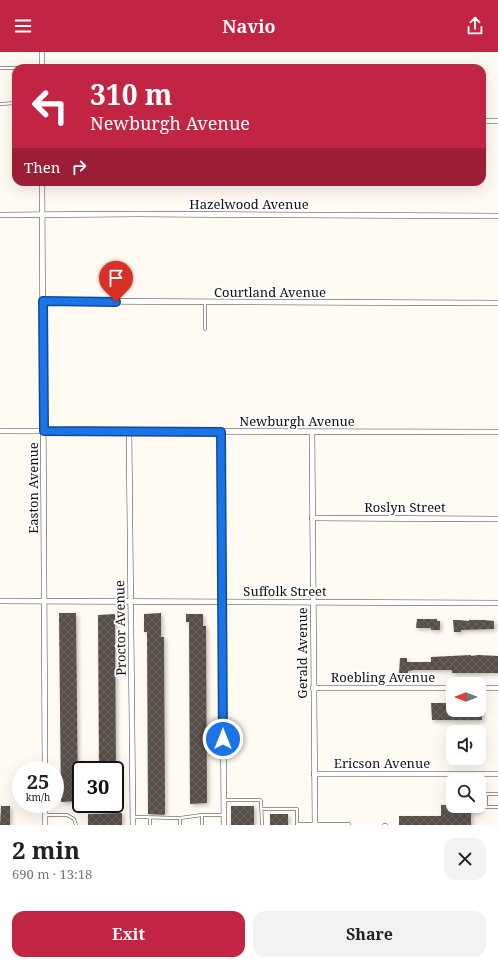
<!DOCTYPE html>
<html lang="en">
<head>
<meta charset="utf-8">
<style>
  body { margin:0; font-family:"Noto Serif",serif; background:#f2f2f2; color:#202124; height:100vh; display:flex; flex-direction:column; font-size:15px; white-space:nowrap }
  * { box-sizing:border-box; margin:0 }
  p { font-size:13px; color:#757577 }
  .icon { flex:none; width:22px; height:22px; fill:none; stroke:currentColor; stroke-width:2; stroke-linecap:round; stroke-linejoin:round }
  .map { position:relative; height:773px; overflow:hidden }
  .details { display:flex; flex-direction:column; background:#fff; flex:1 }
  .details>* { flex:none }
  .top-card { position:absolute; left:12px; top:12px; width:474px; height:122px; border-radius:12px; box-shadow:0 4px 16px #0002; background:#c22544; color:#fff; overflow:hidden }
  .needle { width:26px; rotate:270deg }
  .tools { position:absolute; left:446px; top:625px; display:grid; gap:8px }
  .tools a { display:grid; place-items:center; width:40px; height:40px; border-radius:8px; background:#fff; box-shadow:0 4px 16px #0002; font-size:20px }
  .speed { position:absolute; left:12px; top:709px; display:flex; gap:8px; font-size:20px; font-weight:700; text-align:center }
  .speed>* { display:grid; place-content:center; width:52px; height:52px; border-radius:50%; background:#fff; box-shadow:0 4px 16px #0002; line-height:1 }
  .speed small { font-size:10px; font-weight:400 }
  .speed .limit { border:2px solid #111; border-radius:6px; background:#fff; color:#111 }
  .pin { position:absolute; display:grid; place-items:center; width:34px; height:34px; color:#fff; margin:-41px -17px; border-radius:50% 50% 50% 0; rotate:-45deg; box-shadow:0 0 4px #0007 }
  .pin .icon { rotate:45deg }
  .me { position:absolute; width:44px; margin:-22px; rotate:0deg; stroke-linejoin:round; filter:drop-shadow(0 0 3px #0008) }
  .turn { display:flex; align-items:center; gap:14px; height:84px; padding:0 12px; font-size:18px }
  .turn .icon { width:52px; height:52px; stroke-width:2.5 }
  .turn b { display:block; font-size:28px; line-height:34px }
  .then { display:flex; align-items:center; height:38px; padding:0 12px; background:#0003; gap:8px; font-size:15px }
  .round { display:grid; place-items:center; flex:none; width:42px; height:42px; border-radius:12px; background:#f2f2f2 }
  .headline { display:flex; align-items:center; justify-content:space-between; height:68px; padding:0 12px }
  h1 { font-size:24px; font-weight:700; line-height:30px }
  .cta { display:flex; gap:8px; margin-top:auto; padding:8px 12px }
  .cta a { flex:1; height:46px; border-radius:12px; background:#c22544; color:#fff; font-size:16px; font-weight:700; line-height:46px; text-align:center }
  .cta a+a { background:#f2f2f2; color:#202124 }
  header { display:flex; justify-content:space-between; align-items:center; height:52px; padding:0 12px; background:#c22544; color:#fff; font-size:18px; font-weight:700 }
  .map>svg:first-child { display:block }
  .building { fill:url(#building-cross-hatch); filter:url(#shadow) }
  .lines { fill:none; stroke-linecap:round; stroke-linejoin:round }
  .service-casing { stroke:#424242; stroke-width:3.5 }
  .minor-casing { stroke:#424242; stroke-width:6 }
  .service { stroke:#fff; stroke-width:2.5 }
  .minor { stroke:#fff; stroke-width:5 }
  .route-casing { stroke:#114b97; stroke-width:10 }
  .route { stroke:#1a73e8; stroke-width:7 }
  .labels { text-anchor:middle; dominant-baseline:central; stroke-width:4; stroke-linejoin:round; paint-order:stroke }
  .street-label { font-size:13px; fill:#0f0f0f; stroke:#fff }
</style>
</head>
<body>
<header><svg class="icon" aria-label="menu" viewBox="0 0 24 24"><path d="M4 6h16M4 12h16M4 18h16"/></svg>Navio<svg class="icon" aria-label="share" viewBox="0 0 24 24"><path d="M12 15V3M7 8l5-5 5 5M5 13v7h14v-7"/></svg></header>
<div class="map">
<svg width="498" height="773" viewBox="0 0 498 773">
  <defs>
    <pattern id="building-cross-hatch" width="8" height="8" patternUnits="userSpaceOnUse"><rect width="8" height="8" fill="#584f4c"/><path d="M0 0l8 8M0 8l8-8" fill="none" stroke="#6b6461"/></pattern>
    <filter id="shadow"><feDropShadow dx="2" dy="2" stdDeviation="2" flood-color="#0004"/></filter>
  </defs>
  <rect width="100%" height="100%" fill="#fffaf2"/>
  <!-- building -->
  <g class="building">
    <path d="M59,561H76L78,749L61,750Z"/>
    <path d="M161,561V585H164L165,751V762H164V763L148,762L147,580H144V562Z"/>
    <path d="M115,562L116,718H99L98,563Z"/>
    <path d="M186,562H203V574H206L207,751L190,752L189,570H186Z"/>
    <path d="M417,567H437V569H440V578H431V576H416Z"/>
    <path d="M453,568H458L469,569V568H484L494,569V577L461,578V580H454Z"/>
    <path d="M471,603V604L478,603L498,604V621H452V618H414L408,619V621H399L400,606H407V610H431V605Z"/>
    <path d="M431,651H453V658H482V668H432Z"/>
    <path d="M441,753L479,754V760H471V773H399V764H441Z"/>
    <path d="M1,754H10V773H0Z"/>
    <rect x="231" y="754" width="23" height="19"/>
    <path d="M122,761V773H88V762Z"/>
    <rect x="270" y="762" width="18" height="11"/>
  </g>
  <g class="lines">
    <!-- service casing -->
    <g class="service-casing">
      <g id="service">
        <path d="M0,16H21"/>
        <path d="M0,52L16,51"/>
        <path d="M205,250V277"/>
        <path d="M498,742H486V755H498"/>
        <path d="M224,748H260L261,749L262,773"/>
        <path d="M262,757H297V772"/>
        <path d="M45,763H67L74,767L76,773"/>
        <path d="M133,765L180,766L202,763H223"/>
        <path d="M150,766V773"/>
        <path d="M297,772H349V773"/>
        <path d="M180,773V766"/>
        <path d="M202,773V763"/>
        <path d="M384,773H386"/>
      </g>
    </g>
    <!-- minor casing -->
    <g class="minor-casing">
      <g id="minor">
        <path d="M42,0V16"/>
        <path d="M482,69H498"/>
        <path d="M42,130L45,718"/>
        <path d="M0,163L137,162L498,164"/>
        <path d="M43,249L498,251"/>
        <path d="M0,379L498,380"/>
        <path d="M129,379L133,773"/>
        <path d="M221,380L224,773"/>
        <path d="M312,380L315,773"/>
        <path d="M312,466L498,467"/>
        <path d="M0,549L498,551"/>
        <path d="M313,636H453"/>
        <path d="M479,636H498"/>
        <path d="M314,722H498"/>
        <path d="M45,752V773"/>
      </g>
    </g>
    <!-- service -->
    <use href="#service" class="service"/>
    <!-- minor -->
    <use href="#minor" class="minor"/>
  </g>
  <g class="lines">
    <!-- route casing -->
    <g class="route-casing">
      <path id="route" d="M116,250L43,249L44,379L221,380L223,687"/>
    </g>
    <!-- route -->
    <use href="#route" class="route"/>
  </g>
  <g class="labels">
    <!-- street labels -->
    <g class="street-label">
      <text x="249" y="152">Hazelwood Avenue</text>
      <text x="270" y="240">Courtland Avenue</text>
      <text x="297" y="369">Newburgh Avenue</text>
      <text transform="translate(33 436) rotate(-90)">Easton Avenue</text>
      <text x="405" y="455">Roslyn Street</text>
      <text x="285" y="539">Suffolk Street</text>
      <text transform="translate(120 576) rotate(-91)">Proctor Avenue</text>
      <text transform="translate(302 601) rotate(-90)">Gerald Avenue</text>
      <text x="383" y="625">Roebling Avenue</text>
      <text x="382" y="711">Ericson Avenue</text>
    </g>
  </g>
</svg>
<div class="tools">
<a><svg class="needle" viewBox="-14 -14 28 28"><path d="M0-13l5 13h-10z" fill="#e53935"/><path d="M0 13l5-13h-10z" fill="#757577"/></svg></a>
<a><svg class="icon" aria-label="sound" viewBox="0 0 24 24"><path d="M4 9h4l5-4v14l-5-4H4zM17 9q2 3 0 6"/></svg></a>
<a><svg class="icon" aria-label="search" viewBox="0 0 24 24"><circle cx="10" cy="10" r="6"/><path d="M15 15l6 6"/></svg></a>
</div>
<div class="speed"><div>25<small>km/h</small></div><div class="limit">30</div></div>
<div class="pin" style="left:116px;top:250px;background:#d93025"><svg class="icon" aria-label="arrive" viewBox="0 0 24 24"><path d="M6 21V4h12l-3 4 3 4H6"/></svg></div>
<svg class="me" style="left:223px;top:687px" viewBox="-20 -20 40 40"><circle r="17" fill="#1a73e8" stroke="#fff" stroke-width="3"/><path d="M0-11L8 9 0 5-8 9z" fill="#fff"/></svg>
<div class="top-card">
<div class="turn"><svg class="icon" aria-label="left" viewBox="0 0 24 24"><path d="M17 20v-9H6M10 6l-5 5 5 5"/></svg><div><b>310 m</b>Newburgh Avenue</div></div>
<div class="then">Then<svg class="icon" aria-label="right" viewBox="0 0 24 24"><path d="M7 20v-9h11M14 6l5 5-5 5"/></svg></div>
</div>
</div>
<section class="details">
<div class="headline"><div><h1>2 min</h1><p>690 m · 13:18</p></div><a class="round"><svg class="icon" aria-label="close" viewBox="0 0 24 24"><path d="M6 6l12 12M18 6L6 18"/></svg></a></div>
<div class="cta"><a>Exit</a><a>Share</a></div>
</section>
</body>
</html>
